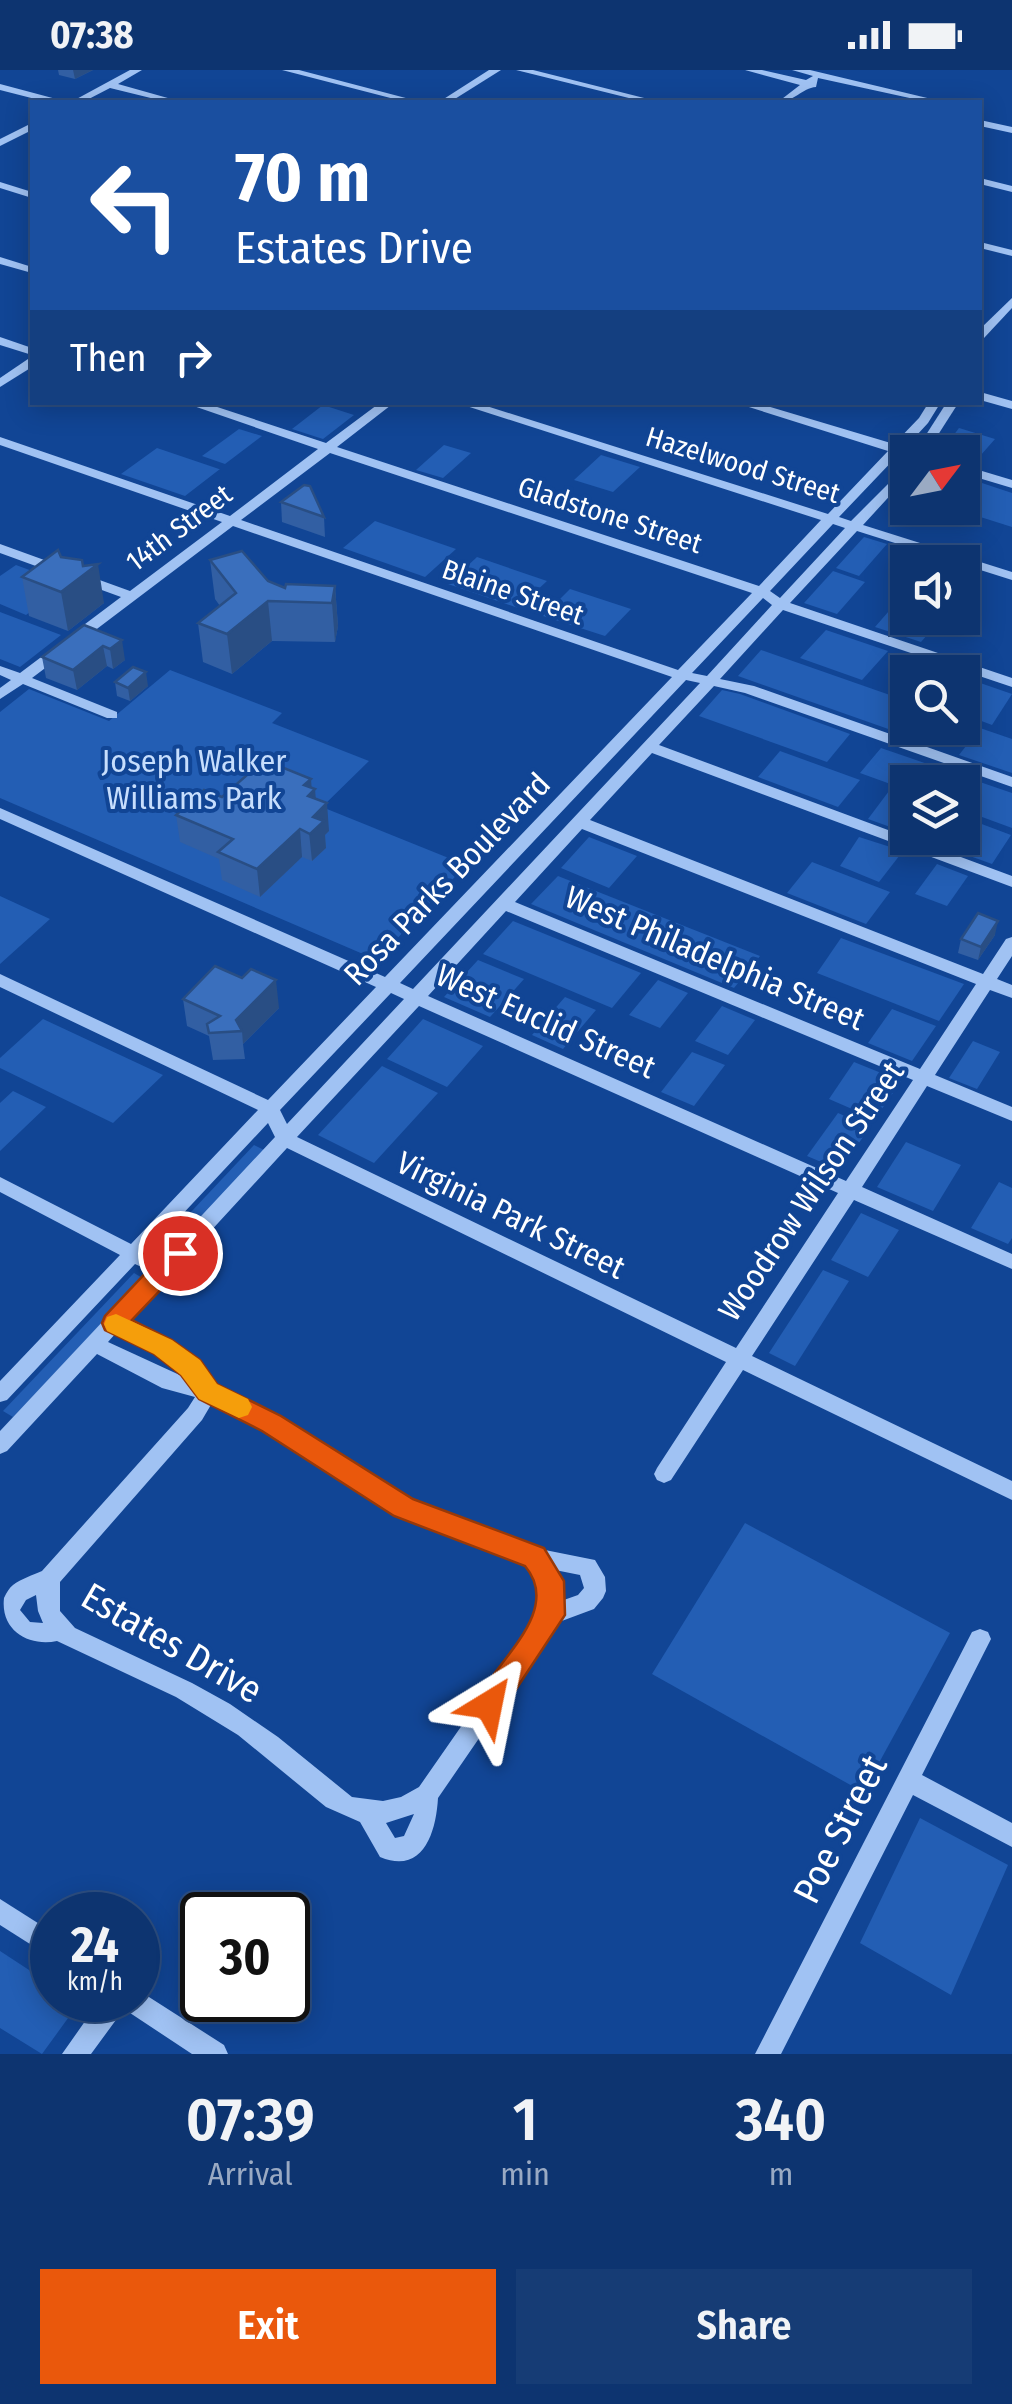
<!DOCTYPE html>
<html lang="en">
<head>
<meta charset="utf-8">
<style>
  body { margin:0; font-family:"Fira Sans Condensed",sans-serif; background:#163c75; color:#f1f3f6; height:100vh; display:flex; flex-direction:column; font-size:38px; white-space:nowrap }
  * { box-sizing:border-box; margin:0 }
  p { font-size:32px; color:#9aaac3 }
  .icon { flex:none; width:55px; height:55px; fill:none; stroke:currentColor; stroke-width:2; stroke-linecap:round; stroke-linejoin:round }
  .map { position:relative; height:1984px; overflow:hidden }
  .sheet { display:flex; flex-direction:column; background:#0d3470; flex:1 }
  .sheet>* { flex:none }
  .top-card { position:absolute; left:30px; top:30px; width:952px; height:305px; border-radius:0px; box-shadow:0 5px 25px #0003,0 0 0 2px #2d4f83; background:#1a4fa0; color:#fff; overflow:hidden }
  .needle { width:65px; rotate:58deg }
  .controls { position:absolute; left:890px; top:365px; display:grid; gap:20px }
  .controls a { display:grid; place-items:center; width:90px; height:90px; border-radius:0px; background:#0d3470; box-shadow:0 5px 25px #0003,0 0 0 2px #2d4f83; font-size:50px }
  .speed { position:absolute; left:30px; top:1822px; display:flex; gap:20px; font-size:50px; font-weight:700; text-align:center }
  .speed>* { display:grid; place-content:center; width:130px; height:130px; border-radius:50%; background:#0d3470; box-shadow:0 5px 25px #0003,0 0 0 2px #2d4f83; line-height:1 }
  .speed small { font-size:25px; font-weight:400 }
  .speed .limit { border:5px solid #111; border-radius:15px; background:#fff; color:#111 }
  .pin { position:absolute; display:grid; place-items:center; width:85px; height:85px; color:#fff; margin:-42px; border:5px solid #fff; border-radius:50%; box-shadow:0 2px 10px #0007 }
  .me { position:absolute; width:110px; margin:-55px; rotate:35deg; stroke-linejoin:round; filter:drop-shadow(0 0 8px #0008) }
  .turn { display:flex; align-items:center; gap:35px; height:210px; padding:0 40px; font-size:45px }
  .turn .icon { width:130px; height:130px; stroke-width:2.5 }
  .turn b { display:block; font-size:70px; line-height:85px }
  .then { display:flex; align-items:center; height:95px; padding:0 40px; background:#0003; gap:20px; font-size:38px }
  .eta { display:flex; justify-content:space-evenly; align-items:center; height:170px; text-align:center }
  .eta b { font-size:60px; font-weight:600; line-height:70px }
  .button { display:flex; gap:20px; margin-top:auto; padding:20px 40px }
  .button a { flex:1; height:115px; border-radius:0px; background:#ea580c; color:#fff; font-size:40px; font-weight:600; line-height:115px; text-align:center }
  .button a+a { background:#163c75; color:#f1f3f6 }
  .status { display:flex; justify-content:space-between; align-items:center; height:70px; padding:0 50px; background:#0d3470; direction:ltr }
  .status svg { height:28px; fill:currentColor }
  .map>svg:first-child { display:block }
  .green { fill:#235eb4 }
  .lines { fill:none; stroke-linecap:round; stroke-linejoin:round }
  .minor { fill:#a0c2f3; fill-rule:evenodd }
  .wall { fill:#325fa3 }
  .shaded-wall { fill:#294e84 }
  .building { fill:#3a6fbd; stroke:#294e84; stroke-width:2.5 }
  .route { fill:#ea580c; stroke:#983908; stroke-width:2.5 }
  .slow { fill:#f59e0b }
  .labels { text-anchor:middle; dominant-baseline:central; stroke-width:8; stroke-linejoin:round; paint-order:stroke }
  .far-street-label { font-size:28px; fill:#fff; stroke:#114595 }
  .park-label { font-size:32px; fill:#c7defd; stroke:#114595 }
  .street-label { font-size:32px; fill:#fff; stroke:#114595 }
  .near-street-label { font-size:38px; fill:#fff; stroke:#114595 }
</style>
</head>
<body>
<div class="status"><b>07:38</b><svg viewBox="0 0 49 12"><path d="M0 12V9h3v3zM5 12V6h3v6zM10 12V3h3v9zM15 12V0h3v12zM26 1h20v11H26zM47 4h2v5h-2z"/></svg></div>
<div class="map">
<svg width="1012" height="1984" viewBox="0 0 1012 1984">
  <rect width="100%" height="100%" fill="#114595"/>
  <!-- green -->
  <g class="green">
    <path d="M323,335L354,345L323,369L292,359Z"/>
    <path d="M959,358L995,369L973,394L963,391L962,382H941Z"/>
    <path d="M239,359L262,366L225,394L202,386Z"/>
    <path d="M444,375L471,383L443,408L416,400Z"/>
    <path d="M157,378L219,399H220L185,426L121,404Z"/>
    <path d="M601,385L640,397L613,422L574,410Z"/>
    <path d="M976,411L1012,423V457L952,438H962L963,426Z"/>
    <path d="M375,451L456,479L425,507L343,478Z"/>
    <path d="M864,467L887,474L859,506L836,498Z"/>
    <path d="M477,487L547,511L518,538L448,514Z"/>
    <path d="M16,495L67,514L26,545L0,534V506Z"/>
    <path d="M833,501L865,512L837,544L804,533Z"/>
    <path d="M570,519L631,539L605,566L543,546Z"/>
    <path d="M902,526L907,528L908,548H942L921,572L875,557Z"/>
    <path d="M0,542L61,565L20,597L0,589Z"/>
    <path d="M826,560L888,581L862,610L800,588Z"/>
    <path d="M761,580L907,631V645L894,661L738,606Z"/>
    <path d="M170,600L282,643L272,653L369,691L322,737L466,795L377,890L0,728V642L29,619L109,651Z"/>
    <path d="M963,607L1012,624L992,655L963,644Z"/>
    <path d="M722,620L740,624L850,664L827,692L699,646Z"/>
    <path d="M980,658L1012,669V703L959,685Z"/>
    <path d="M881,678L1012,723V758L963,740L962,712H908L907,720L860,703Z"/>
    <path d="M780,681L860,710L838,737L758,707Z"/>
    <path d="M889,721L907,727V763L868,749Z"/>
    <path d="M963,747L1011,765L992,794L920,768H962Z"/>
    <path d="M589,767L637,786L609,818L561,798Z"/>
    <path d="M859,767L903,781L879,812L840,796Z"/>
    <path d="M812,792L890,822L866,854L787,823Z"/>
    <path d="M937,794L968,806L947,836L915,824Z"/>
    <path d="M558,806L760,886L734,918L531,834Z"/>
    <path d="M0,826L50,849L0,894Z"/>
    <path d="M513,851L641,903L612,938L483,884Z"/>
    <path d="M841,868L964,914L939,951L817,903Z"/>
    <path d="M478,890L524,909L490,947L444,927Z"/>
    <path d="M658,910L688,923L660,958L629,945Z"/>
    <path d="M565,927L596,940L563,979L532,965Z"/>
    <path d="M722,936L755,950L728,985L695,971Z"/>
    <path d="M892,939L936,956L912,991L868,973Z"/>
    <path d="M43,949L163,1005L113,1053L0,998V988Z"/>
    <path d="M423,949L483,976L447,1017L387,989Z"/>
    <path d="M973,971L1000,982L977,1019L949,1008Z"/>
    <path d="M692,982L725,995L694,1036L661,1022Z"/>
    <path d="M854,992L901,1011L875,1049L829,1029Z"/>
    <path d="M382,996L438,1023L374,1093L318,1065Z"/>
    <path d="M13,1021L46,1037L0,1081V1033Z"/>
    <path d="M838,1043L870,1057L840,1100L807,1086Z"/>
    <path d="M906,1072L961,1095L933,1141L877,1117Z"/>
    <path d="M254,1075L264,1080L168,1182L159,1176Z"/>
    <path d="M999,1112L1012,1118V1168L1008,1174L971,1158Z"/>
    <path d="M861,1143L899,1160L868,1207L831,1190Z"/>
    <path d="M823,1200L849,1211L795,1296L769,1283Z"/>
    <path d="M134,1203L144,1209L13,1347L3,1341Z"/>
    <path d="M745,1453L950,1563L863,1722L652,1604Z"/>
    <path d="M920,1748L1008,1795L951,1925L860,1873Z"/>
    <path d="M0,1881L52,1915V1930L79,1933L42,1984L0,1958Z"/>
  </g>
  <g class="lines">
    <!-- minor -->
    <g class="minor">
      <path d="M130,0H142L118,14L182,32H167L110,18L83,32H71Z"/>
      <path d="M282,0H299L421,32H406Z"/>
      <path d="M489,0H501L450,32H439Z"/>
      <path d="M516,0H533L660,32H645Z"/>
      <path d="M745,0H762L806,10L813,6L792,0H810L944,32H928L818,8L816,17C802,18 794,32 778,32L800,15Z"/>
      <path d="M0,14L60,30L61,32H47L0,20Z"/>
      <path d="M980,50L1012,57V63L980,56Z"/>
      <path d="M32,53V60L0,76V69Z"/>
      <path d="M980,108L1012,116V122L980,114Z"/>
      <path d="M0,112L32,122V128L0,118Z"/>
      <path d="M980,172L1012,180V186L980,178Z"/>
      <path d="M0,187L32,197V203L0,194Z"/>
      <path d="M1012,228V238L984,268L980,270V259Z"/>
      <path d="M0,267L32,278V285L0,275Z"/>
      <path d="M28,289H32V297L0,317V308Z"/>
      <path d="M980,322L1012,331V339L980,330Z"/>
      <path d="M182,332H202L326,373L381,332H395L337,377L759,516L821,450L454,332H474L828,444L888,381L733,332H754L894,374L919,348L929,332H941L928,353L905,378L908,381L906,384H899L839,447L851,451L908,394V406L863,455L1012,502V510L857,461L790,533L1012,608V617L783,540L720,609L754,616L1012,707V717L745,623L714,616L659,675L1012,806V817L652,683L590,750L983,904L1006,869L1012,867V886L997,909L1012,915V928L990,920L935,1005L1012,1037V1051L927,1016L862,1117L1012,1184V1199L854,1130L752,1286L1012,1411V1430L743,1300L671,1410L664,1413L657,1410L654,1404L657,1398L726,1292L287,1078L128,1251L184,1284L215,1316L278,1347L411,1431L535,1478L595,1490L605,1507L606,1521L603,1528L594,1539L559,1552L438,1728C436,1763 423,1805 380,1787L360,1752L326,1737L238,1665L176,1627L57,1571C31,1577 0,1562 4,1528C7,1522 9,1518 13,1515C21,1509 33,1505 42,1501L188,1338L195,1327L162,1318L97,1284L7,1381L0,1384V1361L150,1201L135,1194L7,1330L0,1332V1311L120,1185L0,1122V1107L131,1174L258,1040L0,917V904L268,1030L376,917L0,749V738L385,907L672,607L233,456L32,608L117,642V648H107L23,614L0,629V618L11,610L0,605V596L20,603L121,527L0,483V474L130,521L222,452L0,375V367L230,446L318,379ZM330,383L752,523L678,600L241,450ZM833,454L845,458L780,528L770,521ZM763,528L772,535L707,606L692,603ZM686,610L700,613L413,919L400,913ZM582,759L976,914L920,999L515,832ZM506,841L913,1010L846,1111L428,926ZM391,923L404,929L287,1054L280,1040ZM419,936L838,1123L736,1278L297,1067ZM268,1053L275,1067L161,1189L147,1182ZM116,1263L159,1287L184,1307L108,1272ZM212,1333L264,1359L397,1443L526,1494L539,1513L540,1543L419,1717L401,1727L383,1731L352,1727L278,1667L230,1634L192,1613L75,1558L60,1541V1512L202,1350ZM555,1500L580,1505L584,1518L578,1525L561,1531V1511ZM36,1525L38,1541L43,1553L30,1552L20,1540L26,1530ZM414,1744L404,1766L395,1768L386,1753Z"/>
      <path d="M947,332H959L927,382H915Z"/>
      <path d="M962,395L1012,410V418L962,403Z"/>
      <path d="M980,1559L988,1562L991,1569L922,1705L1012,1753V1777L913,1725L781,1984H755L972,1562Z"/>
      <path d="M0,1829L52,1862V1888L0,1855Z"/>
      <path d="M138,1920L224,1975L228,1984H192L124,1939L91,1984H62L100,1930H138Z"/>
    </g>
  </g>
  <!-- wall -->
  <g class="wall">
    <path d="M58,0H93L75,9L59,5Z"/>
    <path d="M281,432L324,447L325,467L282,452Z"/>
    <path d="M61,487L83,496L104,533L68,561L29,546L22,507Z"/>
    <path d="M210,490L285,518L335,516L338,556L335,572L272,571L232,604L203,592L198,553L220,536L215,529Z"/>
    <path d="M84,555L125,590L113,599L107,596L77,620L46,608L42,587Z"/>
    <path d="M115,612L148,616L130,631L117,626Z"/>
    <path d="M311,718L329,761L325,765L326,778L312,791L302,787L260,827L222,810L219,789L180,772L176,745L222,727Z"/>
    <path d="M995,865L978,890L958,883L961,869Z"/>
    <path d="M183,929L279,938L243,974L245,989L213,990L209,966L187,956Z"/>
  </g>
  <!-- shaded-wall -->
  <g class="shaded-wall">
    <path d="M73,0H93L75,9Z"/>
    <path d="M98,494L104,533L68,561L61,522Z"/>
    <path d="M335,516L338,556L335,572L332,533Z"/>
    <path d="M268,531L272,571L232,604L227,564Z"/>
    <path d="M122,570L125,590L113,599L110,579Z"/>
    <path d="M103,576L107,596L77,620L73,600Z"/>
    <path d="M146,602L148,616L130,631L128,618Z"/>
    <path d="M311,709L312,722L315,719L317,743L327,733L329,761L325,765L326,778L312,791L304,715Z"/>
    <path d="M300,759L302,787L260,827L257,799Z"/>
    <path d="M998,851L995,865L978,890L981,877Z"/>
    <path d="M276,910L279,938L243,974L242,961L236,950Z"/>
  </g>
  <!-- building -->
  <g class="building">
    <path d="M304,415L310,416L324,447L281,432Z"/>
    <path d="M58,480L61,487L82,490L83,496L98,494L61,522L22,507Z"/>
    <path d="M242,481L268,511L285,518L286,514L335,516L332,533L268,531L227,564L198,553L236,523L210,490Z"/>
    <path d="M84,555L122,570L110,579L103,576L73,600L42,587Z"/>
    <path d="M133,597L146,602L128,618L115,612Z"/>
    <path d="M264,690L311,709L304,715L315,719L308,726L327,733L313,747L324,751L310,764L300,759L257,799L218,782L233,769L176,745L204,720L222,727Z"/>
    <path d="M978,843L998,851L981,877L961,869Z"/>
    <path d="M215,896L242,908L251,899L276,910L236,950L242,961L209,963L207,954L220,946L183,929Z"/>
  </g>
  <!-- route -->
  <path class="route" d="M180,1173L189,1176L192,1183L189,1190L132,1250L172,1270L200,1290L217,1314L281,1346L413,1429L544,1478L564,1511L565,1545L499,1645L489,1649L479,1645L474,1635C493,1593 564,1542 525,1496L394,1446L262,1361L199,1329L181,1305L154,1284L105,1260L102,1253L105,1246L171,1176Z"/>
  <!-- slow -->
  <path class="slow" d="M116,1244L172,1270L200,1290L217,1314L248,1329L252,1337L248,1345L239,1348L199,1329L181,1305L154,1284L107,1261L104,1254L107,1247Z"/>
  <g class="labels">
    <!-- far-street labels -->
    <g class="far-street-label">
      <text transform="translate(743 395) rotate(17)">Hazelwood Street</text>
      <text transform="translate(610 445) rotate(18)">Gladstone Street</text>
      <text transform="translate(179 458) rotate(-37)">14th Street</text>
      <text transform="translate(513 522) rotate(19)">Blaine Street</text>
    </g>
    <!-- park labels -->
    <g class="park-label">
      <text x="194" y="691">Joseph Walker<tspan x="194" dy="37">Williams Park</tspan></text>
    </g>
    <!-- street labels -->
    <g class="street-label">
      <text transform="translate(447 809) rotate(-46)">Rosa Parks Boulevard</text>
      <text transform="translate(715 888) rotate(23)">West Philadelphia Street</text>
      <text transform="translate(546 951) rotate(24)">West Euclid Street</text>
      <text transform="translate(811 1121) rotate(-56)">Woodrow Wilson Street</text>
      <text transform="translate(511 1145) rotate(26)">Virginia Park Street</text>
    </g>
    <!-- near-street labels -->
    <g class="near-street-label">
      <text transform="translate(172 1573) rotate(30)">Estates Drive</text>
      <text transform="translate(840 1759) rotate(-63)">Poe Street</text>
    </g>
  </g>
</svg>
<div class="controls">
<a><svg class="needle" viewBox="-14 -14 28 28"><path d="M0-13l5 13h-10z" fill="#e53935"/><path d="M0 13l5-13h-10z" fill="#9aaac3"/></svg></a>
<a><svg class="icon" aria-label="sound" viewBox="0 0 24 24"><path d="M4 9h4l5-4v14l-5-4H4zM17 9q2 3 0 6"/></svg></a>
<a><svg class="icon" aria-label="search" viewBox="0 0 24 24"><circle cx="10" cy="10" r="6"/><path d="M15 15l6 6"/></svg></a>
<a><svg class="icon" aria-label="layers" viewBox="0 0 24 24"><path d="M12 4l9 5-9 5-9-5zM3 14l9 5 9-5"/></svg></a>
</div>
<div class="speed"><div>24<small>km/h</small></div><div class="limit">30</div></div>
<div class="pin" style="left:180px;top:1183px;background:#d93025"><svg class="icon" aria-label="arrive" viewBox="0 0 24 24"><path d="M6 21V4h12l-3 4 3 4H6"/></svg></div>
<svg class="me" style="left:489px;top:1635px" viewBox="-20 -20 40 40"><path d="M0-17L14 15 0 8-14 15z" fill="#ea580c" stroke="#fff" stroke-width="4"/></svg>
<div class="top-card">
<div class="turn"><svg class="icon" aria-label="left" viewBox="0 0 24 24"><path d="M17 20v-9H6M10 6l-5 5 5 5"/></svg><div><b>70 m</b>Estates Drive</div></div>
<div class="then">Then<svg class="icon" aria-label="right" viewBox="0 0 24 24"><path d="M7 20v-9h11M14 6l5 5-5 5"/></svg></div>
</div>
</div>
<section class="sheet">
<div class="eta">
<div><b>07:39</b><p>Arrival</p></div>
<div><b>1</b><p>min</p></div>
<div><b>340</b><p>m</p></div>
</div>
<div class="button"><a>Exit</a><a>Share</a></div>
</section>
</body>
</html>
